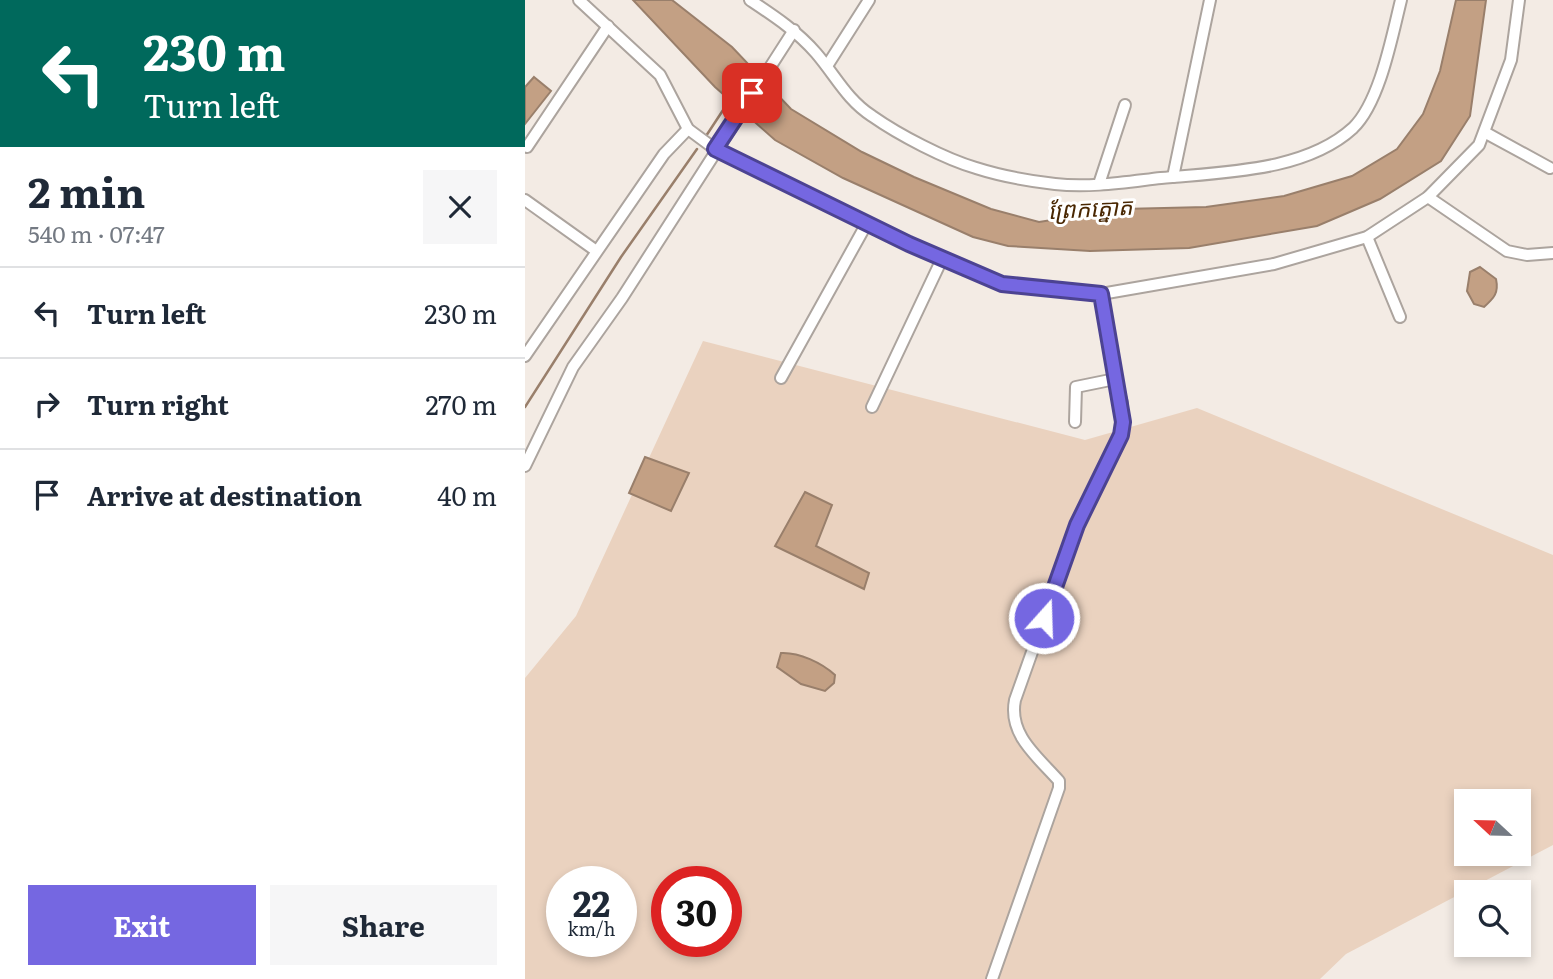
<!DOCTYPE html>
<html lang="en">
<head>
<meta charset="utf-8">
<style>
  body { margin:0; font-family:Literata,"Noto Sans Khmer",serif; background:#f6f6f7; color:#1f2937; height:100vh; display:flex; flex-direction:column; font-size:26px; white-space:nowrap }
  * { box-sizing:border-box; margin:0 }
  p { font-size:23px; color:#747a83 }
  .icon { flex:none; width:38px; height:38px; fill:none; stroke:currentColor; stroke-width:2; stroke-linecap:round; stroke-linejoin:round }
  .map { position:relative; flex:1; overflow:hidden }
  .side { display:flex; flex-direction:column; background:#fff; width:525px }
  .side>* { flex:none }
  .banner { background:#00695c; color:#fff; overflow:hidden }
  .needle { width:46px; rotate:292deg }
  .tools { position:absolute; left:929px; top:789px; display:grid; gap:14px }
  .tools a { display:grid; place-items:center; width:77px; height:77px; border-radius:0px; background:#fff; box-shadow:0 4px 10px #0003; font-size:35px }
  .speed { position:absolute; left:21px; top:866px; display:flex; gap:14px; font-size:35px; font-weight:700; text-align:center }
  .speed>* { display:grid; place-content:center; width:91px; height:91px; border-radius:50%; background:#fff; box-shadow:0 4px 10px #0003; line-height:1 }
  .speed small { font-size:18px; font-weight:400 }
  .speed .limit { border:10px solid #d22; background:#fff; color:#111 }
  .pin { position:absolute; display:grid; place-items:center; width:60px; height:60px; color:#fff; margin:-30px; border-radius:14px; box-shadow:0 4px 10px #0006 }
  .me { position:absolute; width:77px; margin:-38px; rotate:20deg; stroke-linejoin:round; filter:drop-shadow(0 0 5px #0008) }
  .turn { display:flex; align-items:center; gap:24px; height:147px; padding:0 28px; font-size:32px }
  .turn .icon { width:91px; height:91px; stroke-width:2.5 }
  .turn b { display:block; font-size:49px; line-height:60px }
  .round { display:grid; place-items:center; flex:none; width:74px; height:74px; border-radius:0px; background:#f6f6f7 }
  .headline { display:flex; align-items:center; justify-content:space-between; height:119px; padding:0 28px }
  h1 { font-size:42px; font-weight:700; line-height:52px }
  .button { display:flex; gap:14px; margin-top:auto; padding:14px 28px }
  .button a { flex:1; height:80px; border-radius:0px; background:#7567e1; color:#fff; font-size:28px; font-weight:700; line-height:80px; text-align:center }
  .button a+a { background:#f6f6f7; color:#1f2937 }
  ul { padding:0; list-style:none }
  li { display:flex; align-items:center; gap:21px; height:91px; padding:0 28px; border-top:2px solid #e0e1e3 }
  li div { flex:1 }
  li b { display:block; font-size:26px }
  li em { font-style:normal }
  main { display:flex; flex:1; min-height:0 }
  .map>svg:first-child { display:block }
  .green { fill:#ead2bf; fill-rule:evenodd }
  .water { fill:#c3a084; stroke:#997f6b; stroke-width:2 }
  .lines { fill:none; stroke-linecap:round; stroke-linejoin:round }
  .stream { stroke:#997f6b; stroke-width:2.5 }
  .minor-casing { stroke:#aca49e; stroke-width:14 }
  .minor { stroke:#fff; stroke-width:10 }
  .route-casing { stroke:#4c4392; stroke-width:18 }
  .route { stroke:#7567e1; stroke-width:12 }
  .labels { text-anchor:middle; dominant-baseline:central; stroke-width:6; stroke-linejoin:round; paint-order:stroke }
  .water-label { font-size:23px; font-style:italic; fill:#492702; stroke:#fff }
</style>
</head>
<body>
<main>
<section class="side">
<div class="banner">
<div class="turn"><svg class="icon" aria-label="left" viewBox="0 0 24 24"><path d="M17 20v-9H6M10 6l-5 5 5 5"/></svg><div><b>230 m</b>Turn left</div></div>
</div>
<div class="headline"><div><h1>2 min</h1><p>540 m · 07:47</p></div><a class="round"><svg class="icon" aria-label="close" viewBox="0 0 24 24"><path d="M6 6l12 12M18 6L6 18"/></svg></a></div>
<ul>
<li><svg class="icon" aria-label="left" viewBox="0 0 24 24"><path d="M17 20v-9H6M10 6l-5 5 5 5"/></svg><div><b>Turn left</b></div><em>230 m</em></li>
<li><svg class="icon" aria-label="right" viewBox="0 0 24 24"><path d="M7 20v-9h11M14 6l5 5-5 5"/></svg><div><b>Turn right</b></div><em>270 m</em></li>
<li><svg class="icon" aria-label="arrive" viewBox="0 0 24 24"><path d="M6 21V4h12l-3 4 3 4H6"/></svg><div><b>Arrive at destination</b></div><em>40 m</em></li>
</ul>
<div class="button"><a>Exit</a><a>Share</a></div>
</section>
<div class="map">
<svg width="1028" height="979" viewBox="0 0 1028 979">
  <rect width="100%" height="100%" fill="#f3ebe4"/>
  <!-- green -->
  <path class="green" d="M178,341L560,440L672,408L1028,555V845L821,954L795,979H0V678L51,616ZM942,802H994V854H942ZM37,882H96V942H37ZM142,882H201V942H142Z"/>
  <!-- water -->
  <g class="water">
    <path d="M108,0H147L207,47L266,109L337,152L389,177L466,209L514,222L597,209L681,207L759,196L827,176L872,149L898,114L915,71L931,0H961L945,116L916,161L855,199L792,226L664,248L565,251L483,246L448,237L318,178L250,140L190,87Z"/>
    <path d="M9,77L26,91L0,124V87Z"/>
    <path d="M955,267L971,279C974,293 969,298 959,307L949,304L942,291L945,272Z"/>
    <path d="M120,457L164,473L146,511L104,493Z"/>
    <path d="M280,492L307,505L291,546L344,573L339,589L250,546Z"/>
    <path d="M256,653C274,652 297,663 310,675L309,683L300,691L276,684L252,667Z"/>
  </g>
  <g class="lines">
    <!-- stream -->
    <g class="stream">
      <path d="M181,136L206,98"/>
      <path d="M0,407L96,257L172,149"/>
    </g>
    <!-- minor casing -->
    <g class="minor-casing">
      <g id="minor">
        <path d="M54,0L135,75L163,129L190,149L384,244L477,284L576,294L749,264L842,237L903,197L954,145L986,60L994,0"/>
        <path d="M225,0C249,16 272,31 291,53C310,75 322,100 347,116C374,135 420,159 451,168C476,176 504,181 530,184C565,188 601,182 636,178C697,172 780,172 828,128C855,102 867,36 876,0"/>
        <path d="M302,66L344,0"/>
        <path d="M961,133L1025,168"/>
        <path d="M2,147L83,26"/>
        <path d="M648,177L685,0"/>
        <path d="M574,184L600,105"/>
        <path d="M903,197L982,251L1002,255L1028,253"/>
        <path d="M0,200L70,250"/>
        <path d="M842,237L875,317"/>
        <path d="M0,356L139,154L163,129"/>
        <path d="M256,378L342,223"/>
        <path d="M347,407L417,259"/>
        <path d="M550,422L551,387L590,379L576,294"/>
        <path d="M0,466L48,367L97,298L269,30"/>
        <path d="M467,979L534,788V781C513,757 483,735 490,700L552,525L596,435L597,403L590,379"/>
      </g>
    </g>
    <!-- minor -->
    <use href="#minor" class="minor"/>
  </g>
  <g class="lines">
    <!-- route casing -->
    <g class="route-casing">
      <path id="route" d="M227,93L190,149L384,244L477,284L576,294L598,422L596,435L552,525L519,618"/>
    </g>
    <!-- route -->
    <use href="#route" class="route"/>
  </g>
  <g class="labels">
    <!-- water labels -->
    <g class="water-label">
      <text transform="translate(565 207) rotate(-3)">ព្រែកត្នោត</text>
    </g>
  </g>
</svg>
<div class="tools">
<a><svg class="needle" viewBox="-14 -14 28 28"><path d="M0-13l5 13h-10z" fill="#e53935"/><path d="M0 13l5-13h-10z" fill="#747a83"/></svg></a>
<a><svg class="icon" aria-label="search" viewBox="0 0 24 24"><circle cx="10" cy="10" r="6"/><path d="M15 15l6 6"/></svg></a>
</div>
<div class="speed"><div>22<small>km/h</small></div><div class="limit">30</div></div>
<div class="pin" style="left:227px;top:93px;background:#d93025"><svg class="icon" aria-label="arrive" viewBox="0 0 24 24"><path d="M6 21V4h12l-3 4 3 4H6"/></svg></div>
<svg class="me" style="left:519px;top:618px" viewBox="-20 -20 40 40"><circle r="17" fill="#7567e1" stroke="#fff" stroke-width="3"/><path d="M0-11L8 9 0 5-8 9z" fill="#fff"/></svg>
</div>
</main>
</body>
</html>
